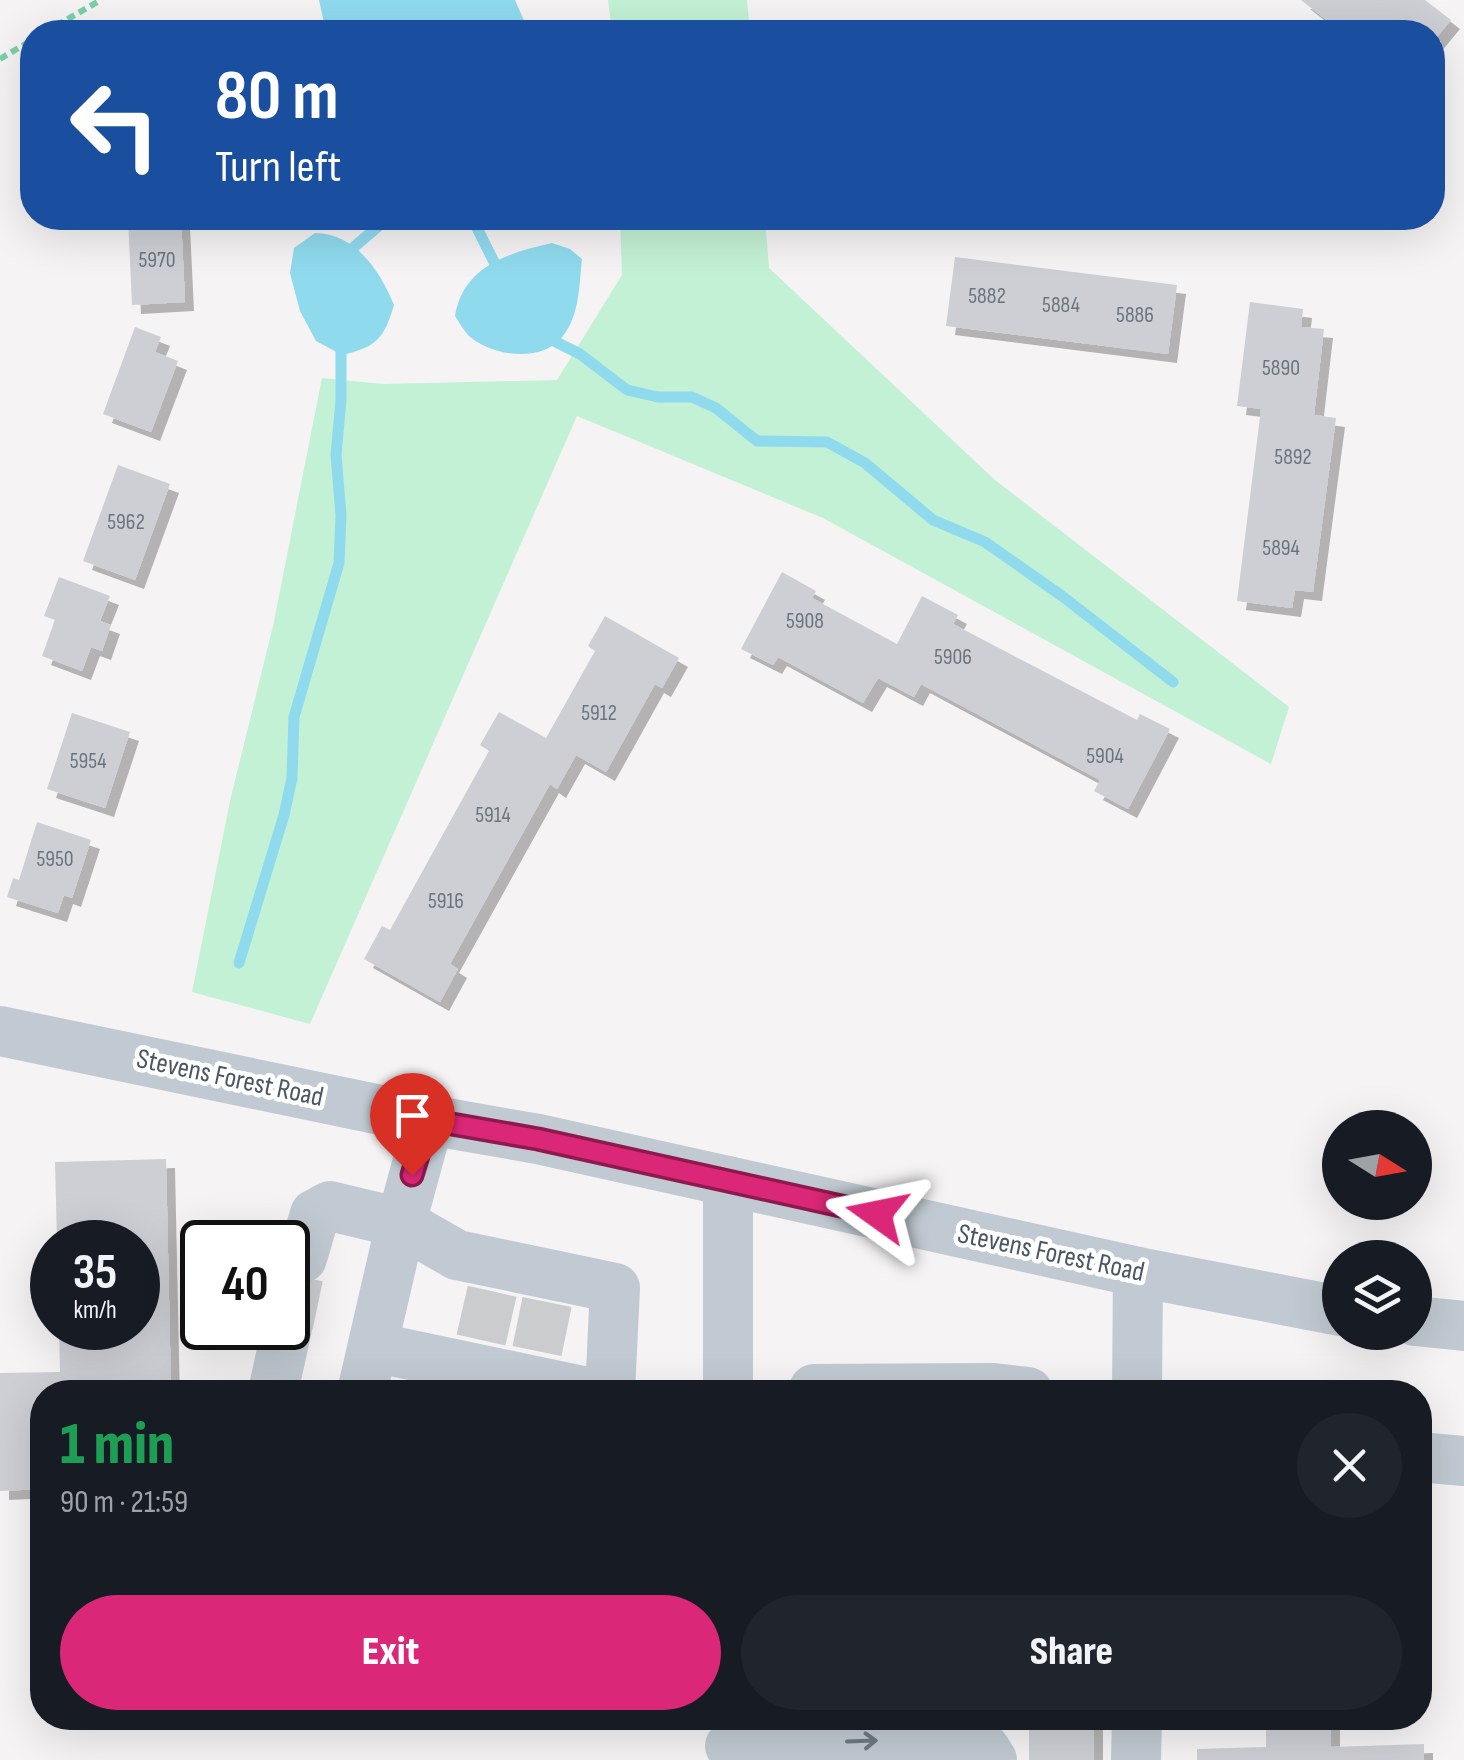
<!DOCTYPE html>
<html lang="en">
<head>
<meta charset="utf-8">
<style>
  body { margin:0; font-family:"Sofia Sans Condensed",sans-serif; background:#20242c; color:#f1f3f6; height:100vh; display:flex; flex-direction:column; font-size:38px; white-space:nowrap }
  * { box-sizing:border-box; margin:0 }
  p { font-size:32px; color:#9ea1a6 }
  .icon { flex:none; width:55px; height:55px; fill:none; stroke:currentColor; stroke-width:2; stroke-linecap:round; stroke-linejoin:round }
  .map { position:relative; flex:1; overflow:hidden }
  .sheet { position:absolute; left:30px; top:1380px; width:1402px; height:350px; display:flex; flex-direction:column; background:#171b24; border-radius:40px; box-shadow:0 10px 40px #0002 }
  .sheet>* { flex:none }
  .guide { position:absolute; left:20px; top:20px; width:1425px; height:210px; border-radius:40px; box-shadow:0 10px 40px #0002; background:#1a4fa0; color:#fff; overflow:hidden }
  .needle { width:65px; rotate:101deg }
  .fabs { position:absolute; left:1322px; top:1110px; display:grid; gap:20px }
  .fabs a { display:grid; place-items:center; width:110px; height:110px; border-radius:50%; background:#171b24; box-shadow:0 10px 40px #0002; font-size:50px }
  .speed { position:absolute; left:30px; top:1220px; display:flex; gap:20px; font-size:50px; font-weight:700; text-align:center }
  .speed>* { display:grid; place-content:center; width:130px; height:130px; border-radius:50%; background:#171b24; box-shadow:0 10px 40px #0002; line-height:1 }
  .speed small { font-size:25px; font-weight:400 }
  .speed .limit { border:5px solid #111; border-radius:15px; background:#fff; color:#111 }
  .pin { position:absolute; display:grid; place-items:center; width:85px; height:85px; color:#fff; margin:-102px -42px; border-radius:50% 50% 50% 0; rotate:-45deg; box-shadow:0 0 10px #0007 }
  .pin .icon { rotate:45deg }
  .me { position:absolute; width:110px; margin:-55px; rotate:282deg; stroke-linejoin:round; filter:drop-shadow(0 0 8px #0008) }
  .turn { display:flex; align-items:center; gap:35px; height:210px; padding:0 30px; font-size:45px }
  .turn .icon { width:130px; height:130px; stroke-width:2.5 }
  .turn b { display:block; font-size:70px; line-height:85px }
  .round { display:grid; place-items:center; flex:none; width:105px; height:105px; border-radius:52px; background:#20242c }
  .headline { display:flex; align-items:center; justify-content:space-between; height:170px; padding:0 30px }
  h1 { font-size:60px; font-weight:800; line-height:75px; color:#1e9e55 }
  .button { display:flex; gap:20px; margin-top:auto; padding:20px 30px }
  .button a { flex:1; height:115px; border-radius:60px; background:#db2777; color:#fff; font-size:40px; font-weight:800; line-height:115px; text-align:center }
  .button a+a { background:#20242c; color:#f1f3f6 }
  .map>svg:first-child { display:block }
  .green { fill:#c3f1d5 }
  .water { fill:#90daee }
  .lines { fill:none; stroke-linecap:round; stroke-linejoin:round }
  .stream { stroke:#90daee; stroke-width:11 }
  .building { fill:#cdcfd5; filter:url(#shadow) }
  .minor-tunnel { stroke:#caccce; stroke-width:50; stroke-dasharray:50 25; stroke-linecap:butt }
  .path { stroke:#7ad0a6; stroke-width:6; stroke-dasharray:8 5; stroke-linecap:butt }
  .minor { stroke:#c1cad2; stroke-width:50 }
  .oneway { stroke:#6e7983 }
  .route-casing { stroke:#8e194d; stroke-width:25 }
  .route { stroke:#db2777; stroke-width:18 }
  .labels { text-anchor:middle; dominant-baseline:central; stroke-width:9; stroke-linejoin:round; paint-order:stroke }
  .number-label { font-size:22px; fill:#6b747e }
  .street-label { font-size:28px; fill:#4a5661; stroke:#fff }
</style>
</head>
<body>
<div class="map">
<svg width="1464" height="1760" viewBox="0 0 1464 1760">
  <defs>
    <filter id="shadow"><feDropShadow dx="9" dy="9" stdDeviation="0" flood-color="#0004"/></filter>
  </defs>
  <rect width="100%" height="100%" fill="#f5f3f3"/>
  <!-- green -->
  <g class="green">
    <path d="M608,0H747L750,32H612Z"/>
    <path d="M620,218H765L769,268L995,480L1289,707L1271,764L823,518L577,416L310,1024L192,992L230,801L273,626L322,378L383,384L557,380L622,275Z"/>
  </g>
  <!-- water -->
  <g class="water">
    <path d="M319,0H515L529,32H326Z"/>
    <path d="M315,233C355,233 380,271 394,305C384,339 376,347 342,355L316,341L300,311L290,273L294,248Z"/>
    <path d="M552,243L570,249L582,259C579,285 580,314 563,336C543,363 493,357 469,336C464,331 459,322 455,316C463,266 508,253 552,243Z"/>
  </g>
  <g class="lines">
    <!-- stream -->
    <g class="stream">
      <path d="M472,218L499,272"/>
      <path d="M351,259L354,247L388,218"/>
      <path d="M548,334L556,342L580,354L627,390L658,397H692L716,408L757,441L827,442L865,463L933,520L985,542L1062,596L1173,682"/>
      <path d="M239,963L284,815L292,778L294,717L339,563L341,515L336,455L341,400V341"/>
    </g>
  </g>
  <!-- building -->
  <g class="building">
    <path d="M1301,0H1425L1451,20L1432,43V32H1342Z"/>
    <path d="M128,218H181L185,302L132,305Z"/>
    <path d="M955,257L1177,285L1168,354L946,326Z"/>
    <path d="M1250,302L1303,309L1301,327L1324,329L1314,415L1336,418L1313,592L1295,590L1292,608L1237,601L1261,409L1237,406Z"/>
    <path d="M135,327L161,337L155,352L178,361L151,432L103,414Z"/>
    <path d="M118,465L170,484L135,580L83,561Z"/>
    <path d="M782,572L816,591L812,598L897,644L922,596L958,615L953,624L1137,720L1140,714L1170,729L1128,809L1094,791L1100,780L921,684L914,697L878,678L863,703L778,657L773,665L741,649Z"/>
    <path d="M59,577L110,596L100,621L111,625L102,651L91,647L82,671L42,656L55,620L44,616Z"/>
    <path d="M605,616L679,658L662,688L655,684L606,772L576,755L557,789L550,784L450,964L458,969L440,1002L364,959L382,926L390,930L489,751L480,745L499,712L546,738L595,651L588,646Z"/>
    <path d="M72,713L130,732L105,808L47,789Z"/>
    <path d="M37,822L91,840L72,898L64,895L58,913L7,897L13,878L19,880Z"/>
    <path d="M166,1159L171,1392H42V1489L0,1491V1373L60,1372L59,1328H138V1242H57L55,1162Z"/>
    <path d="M1266,1718H1331V1747L1424,1744V1760H1197V1749L1266,1747Z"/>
    <rect x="1029" y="1719" width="65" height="41"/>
  </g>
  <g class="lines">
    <!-- minor-tunnel -->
    <g class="minor-tunnel">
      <path d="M288,1325L302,1258"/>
      <path d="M481,1340L495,1279"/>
      <path d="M537,1351L550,1288"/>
    </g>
    <!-- path -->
    <g class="path">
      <path d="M45,32L101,0"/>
      <path d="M0,59L32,40"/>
    </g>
    <!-- minor -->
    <g class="minor">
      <path d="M0,1031L429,1120L538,1139L1138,1272L1340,1311"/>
      <path d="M429,1120L401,1223L457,1255L615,1288L610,1392"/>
      <path d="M302,1258L315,1214L330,1206L401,1223L362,1392"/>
      <path d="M1415,1321L1464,1326"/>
      <path d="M373,1347L587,1392"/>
      <path d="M814,1389L994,1388L1028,1392"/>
      <path d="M273,1392L287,1328"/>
      <path d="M728,1392V1181"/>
      <path d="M1137,1392L1138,1272"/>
      <path d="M1420,1457L1464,1461"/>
      <path d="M730,1746L953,1737L985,1749L992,1760"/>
      <path d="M1136,1760L1137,1718"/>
    </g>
  </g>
  <!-- one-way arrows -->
  <defs><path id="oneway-shaft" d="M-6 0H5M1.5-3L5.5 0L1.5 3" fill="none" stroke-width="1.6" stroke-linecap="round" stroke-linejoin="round" transform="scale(2.5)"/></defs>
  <use class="oneway" href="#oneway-shaft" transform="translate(862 1741) rotate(-2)"/>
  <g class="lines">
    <!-- route casing -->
    <g class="route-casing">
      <path id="route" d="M412,1175L429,1120L538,1139L877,1214"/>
    </g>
    <!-- route -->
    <use href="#route" class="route"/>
  </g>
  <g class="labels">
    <!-- number labels -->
    <g class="number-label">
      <text x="157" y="260">5970</text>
      <text x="987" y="296">5882</text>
      <text x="1061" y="305">5884</text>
      <text x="1135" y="315">5886</text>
      <text x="1281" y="368">5890</text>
      <text x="1293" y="457">5892</text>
      <text x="126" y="522">5962</text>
      <text x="1281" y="548">5894</text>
      <text x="805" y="621">5908</text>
      <text x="953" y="657">5906</text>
      <text x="599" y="713">5912</text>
      <text x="1105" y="756">5904</text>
      <text x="88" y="761">5954</text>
      <text x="493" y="815">5914</text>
      <text x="55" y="859">5950</text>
      <text x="446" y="901">5916</text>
    </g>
    <!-- street labels -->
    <g class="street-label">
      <text transform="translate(230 1078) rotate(12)">Stevens Forest Road</text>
      <text transform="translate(1051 1253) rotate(12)">Stevens Forest Road</text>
    </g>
  </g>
</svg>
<div class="fabs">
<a><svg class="needle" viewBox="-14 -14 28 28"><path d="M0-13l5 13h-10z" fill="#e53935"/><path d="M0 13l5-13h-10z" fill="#9ea1a6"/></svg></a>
<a><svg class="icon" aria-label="layers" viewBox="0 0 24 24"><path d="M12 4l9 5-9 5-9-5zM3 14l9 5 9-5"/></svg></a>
</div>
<div class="speed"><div>35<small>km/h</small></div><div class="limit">40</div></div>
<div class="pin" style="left:412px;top:1175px;background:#d93025"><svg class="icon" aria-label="arrive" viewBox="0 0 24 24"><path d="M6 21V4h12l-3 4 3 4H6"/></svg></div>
<svg class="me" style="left:877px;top:1214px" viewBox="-20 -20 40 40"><path d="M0-17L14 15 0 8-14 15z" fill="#db2777" stroke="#fff" stroke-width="4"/></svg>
<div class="guide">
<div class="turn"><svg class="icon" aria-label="left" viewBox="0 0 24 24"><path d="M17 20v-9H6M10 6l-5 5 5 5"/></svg><div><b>80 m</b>Turn left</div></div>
</div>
<section class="sheet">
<div class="headline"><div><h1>1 min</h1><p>90 m · 21:59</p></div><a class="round"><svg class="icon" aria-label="close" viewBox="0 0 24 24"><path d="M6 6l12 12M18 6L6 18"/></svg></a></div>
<div class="button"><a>Exit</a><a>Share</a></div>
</section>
</div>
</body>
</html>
